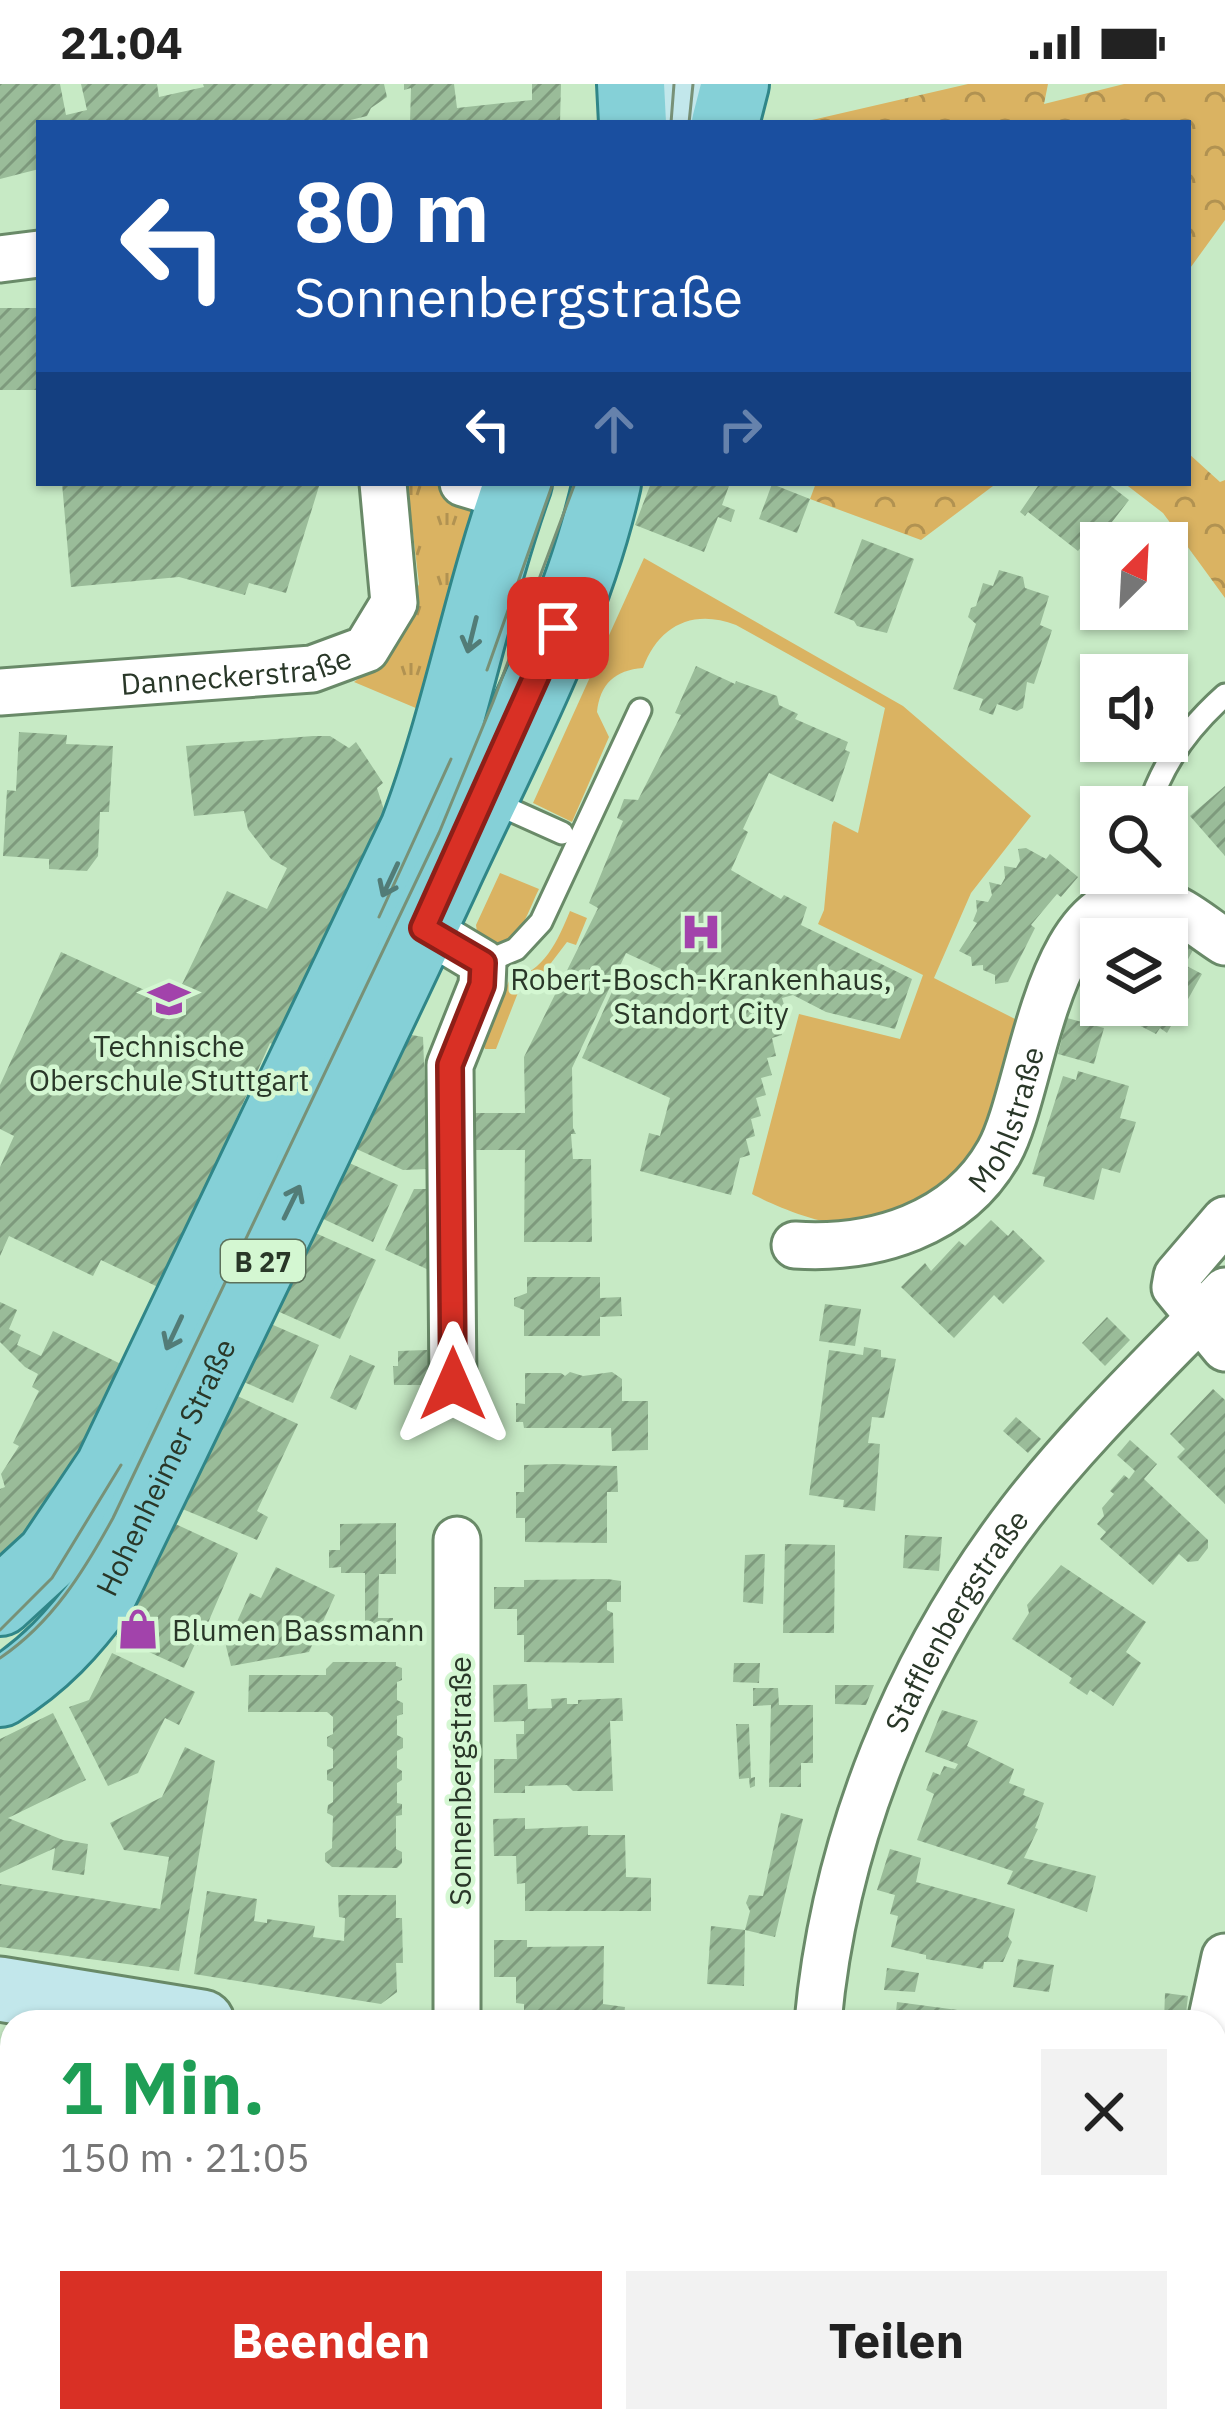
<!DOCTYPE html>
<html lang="de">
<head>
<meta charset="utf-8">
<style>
  body { margin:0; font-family:"IBM Plex Sans",sans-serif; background:#f2f2f2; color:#222; height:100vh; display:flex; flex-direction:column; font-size:45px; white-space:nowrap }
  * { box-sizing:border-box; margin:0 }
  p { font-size:39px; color:#767676 }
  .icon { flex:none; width:66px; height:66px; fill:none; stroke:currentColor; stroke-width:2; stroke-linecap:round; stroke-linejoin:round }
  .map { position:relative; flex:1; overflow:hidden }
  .side { position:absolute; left:0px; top:1926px; width:1227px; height:423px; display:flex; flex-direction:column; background:#fff; border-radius:36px 36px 0 0; box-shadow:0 3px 9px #0004 }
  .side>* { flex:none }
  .guide { position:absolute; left:36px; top:36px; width:1155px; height:366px; border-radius:0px; box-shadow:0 3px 9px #0004; background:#1a4fa0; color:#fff; overflow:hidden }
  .needle { width:78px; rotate:24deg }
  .fabs { position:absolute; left:1080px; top:438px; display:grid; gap:24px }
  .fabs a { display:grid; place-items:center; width:108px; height:108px; border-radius:0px; background:#fff; box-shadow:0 3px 9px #0004; font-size:60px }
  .pin { position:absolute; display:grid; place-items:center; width:102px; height:102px; color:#fff; margin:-51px; border-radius:24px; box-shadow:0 6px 18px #0006 }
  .me { position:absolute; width:132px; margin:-66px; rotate:0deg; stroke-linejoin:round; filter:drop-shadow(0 0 9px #0008) }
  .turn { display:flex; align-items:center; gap:42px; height:252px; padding:0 60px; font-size:54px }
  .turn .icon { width:156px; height:156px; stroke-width:2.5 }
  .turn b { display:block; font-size:84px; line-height:102px }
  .lanes { display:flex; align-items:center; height:114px; padding:0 60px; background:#0003; justify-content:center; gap:60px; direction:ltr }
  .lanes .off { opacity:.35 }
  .round { display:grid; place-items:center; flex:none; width:126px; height:126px; border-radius:0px; background:#f2f2f2 }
  .summary { display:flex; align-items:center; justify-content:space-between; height:204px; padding:0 60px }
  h1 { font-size:72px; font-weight:700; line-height:90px; color:#1e9e55 }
  .action { display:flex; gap:24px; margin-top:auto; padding:24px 60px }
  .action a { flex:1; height:138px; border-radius:0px; background:#d93025; color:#fff; font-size:48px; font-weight:700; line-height:138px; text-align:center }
  .action a+a { background:#f2f2f2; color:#222 }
  .status { display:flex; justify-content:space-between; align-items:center; height:84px; padding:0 60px; background:#fff; direction:ltr }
  .status svg { height:33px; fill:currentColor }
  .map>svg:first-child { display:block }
  .green { fill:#dab362 }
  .forest { fill:url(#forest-crowns) }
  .park { fill:url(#park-tufts) }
  .building { fill:url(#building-hatch) }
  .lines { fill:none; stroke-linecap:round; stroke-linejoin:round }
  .lane-casing { stroke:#698a68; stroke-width:27 }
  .street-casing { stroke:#698a68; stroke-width:51 }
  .secondary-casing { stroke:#698a68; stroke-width:69 }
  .primary-casing { stroke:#308688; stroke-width:72 }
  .lane { stroke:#fff; stroke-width:21 }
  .street { stroke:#fff; stroke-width:45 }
  .secondary { stroke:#c2e7eb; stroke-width:63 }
  .primary { stroke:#85d0d7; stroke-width:66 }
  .tram { stroke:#789177; stroke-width:3 }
  .oneway { stroke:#527c77 }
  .route-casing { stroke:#8d1f18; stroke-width:30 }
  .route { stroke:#d93025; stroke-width:21 }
  .labels { text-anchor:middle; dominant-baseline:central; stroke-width:9; stroke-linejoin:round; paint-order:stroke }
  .shield { fill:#d4f7d2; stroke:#5c715b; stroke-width:3 }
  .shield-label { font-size:27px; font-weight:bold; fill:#293728 }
  .street-label { font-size:30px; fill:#293728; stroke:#d4f7d2 }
  .poi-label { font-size:30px; fill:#293728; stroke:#d4f7d2 }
</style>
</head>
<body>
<div class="status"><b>21:04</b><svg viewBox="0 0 49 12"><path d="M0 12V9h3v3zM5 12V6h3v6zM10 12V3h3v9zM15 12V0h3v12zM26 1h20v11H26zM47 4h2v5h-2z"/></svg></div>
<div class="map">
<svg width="1225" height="2347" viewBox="0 0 1225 2347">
  <defs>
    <pattern id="forest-crowns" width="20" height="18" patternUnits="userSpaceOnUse" patternTransform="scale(3)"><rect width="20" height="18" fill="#dab362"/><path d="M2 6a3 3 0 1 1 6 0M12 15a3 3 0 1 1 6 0" fill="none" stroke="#b19251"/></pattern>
    <pattern id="park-tufts" width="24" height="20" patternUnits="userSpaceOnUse" patternTransform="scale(3)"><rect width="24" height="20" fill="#dab362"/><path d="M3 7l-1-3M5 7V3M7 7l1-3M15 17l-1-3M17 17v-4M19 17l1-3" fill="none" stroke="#b19251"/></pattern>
    <pattern id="building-hatch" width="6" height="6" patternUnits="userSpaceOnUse" patternTransform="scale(3)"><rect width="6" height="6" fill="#9abc99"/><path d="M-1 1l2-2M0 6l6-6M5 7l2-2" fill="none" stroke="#7e9a7d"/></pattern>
  </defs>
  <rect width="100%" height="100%" fill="#c7eac5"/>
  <!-- green -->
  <g class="green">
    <path d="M644,474L903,622L1031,732L971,809L934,894L1021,938C1011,972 1004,1013 989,1045C966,1096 905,1136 849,1140C823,1142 775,1122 752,1110L799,930L900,955L923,891L818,840L824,826L832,741L834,737L858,749L885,624L736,541C693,524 658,542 643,584C615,586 600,600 597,628L609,653L572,738L533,719Z"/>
    <path d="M500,789L539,805C527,829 520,861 491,864L478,855L476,841Z"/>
    <path d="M570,827L587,834L576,861L567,858L535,900L519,906L496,965H485L481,956L510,895C544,889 558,856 570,827Z"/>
  </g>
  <!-- forest -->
  <g class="forest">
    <path d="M968,0H1048L1044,20L1124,0H1225V136L1188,187V39H799Z"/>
    <path d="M1188,369L1220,398L1225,396V514L1163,429L1124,399H1188Z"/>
    <path d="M816,399H997L921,456L810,415Z"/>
  </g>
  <!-- park -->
  <path class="park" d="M407,399H501L430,630L354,598L386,575L419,500Z"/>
  <!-- building -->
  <g class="building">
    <path d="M0,0H60L66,31L87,26L81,0H157L159,13L204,3L203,0H384L387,13L371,24L367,32L338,39H39V85L0,95Z"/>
    <path d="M404,0H454L457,24L532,16V0H561L560,39H410L411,4L404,6Z"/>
    <rect x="0" y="224" width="39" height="82"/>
    <path d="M62,399H320L286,509L249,499L245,511L179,493L71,503Z"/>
    <path d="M651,399H730L722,421L735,426L731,438L718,433L704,468L635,441Z"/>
    <path d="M1040,399H1107L1129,416L1105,447L1098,442L1078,467L1028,428L1025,432L1020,428Z"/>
    <path d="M772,400L810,415L797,449L759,435Z"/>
    <path d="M862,455L914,475L887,549L857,542L854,537L834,529Z"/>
    <path d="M999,486L1023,493L1025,504L1049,512L1040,541L1052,546L1034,600L1027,598L1023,624L1017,627L997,620L993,631L979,626L983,615L953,605L976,540L968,533L971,524L976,522L983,499L993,502Z"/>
    <path d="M696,582L735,600L736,597L777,612L779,621L798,630L795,635L848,658L845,666L850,668L833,718L769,689L743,745L748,748L731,786L781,815L784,811L807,823L801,841L912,895L895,945L826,928L793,911L782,914L787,931L777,934L782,951L772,954L776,972L767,974L772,991L761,994L766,1011L756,1014L761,1032L751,1035L755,1052L746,1055L750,1071L740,1074L731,1111L640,1087L649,1049L660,1052L670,1014L582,974L616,899L650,909L661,885L626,869L572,984L573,1044L576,1050H571L573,1075H591L592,1158H524L525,1066H472V1029H525L524,973L598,824L589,819L623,737L617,734L624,715L638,716L681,631L675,629Z"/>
    <path d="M19,648L67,651L66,660L113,662L109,728H100L98,772L87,787L49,785V775L3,772L7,706L16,707Z"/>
    <path d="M313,652H330L349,664L356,658L383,699L377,704L385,729L277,962L270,959L160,1204L101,1176L93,1192L9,1152L0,1172V1083L14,1052L0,1045V1001L61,868L173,919L227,807L267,825L287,784L271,775L248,745L244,727L194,732L186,662Z"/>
    <path d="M1225,702V772L1190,732Z"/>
    <path d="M1026,764L1046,775L1050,770L1078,793L1061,813L1057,810L1031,841L1035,844L1008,898L995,900V891L983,886V881L972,882L971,873L959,867L977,839L973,837L977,827L976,816L988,818L992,811L989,798L1001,801L1005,794L1004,782L1016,784L1020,777L1018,765Z"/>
    <path d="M1156,843L1193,866L1185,881L1202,890L1187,917L1178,912L1172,922L1180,926L1167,949L1160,944L1156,950L1127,935L1116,934L1103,921H1167V855H1140L1142,847Z"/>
    <path d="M1067,934L1104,944L1094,980L1058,970Z"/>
    <path d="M406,950L423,953L428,1085L403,1086L352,1063Z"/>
    <path d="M1078,987L1129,1002L1120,1034L1136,1038L1120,1089L1102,1084L1094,1116L1043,1102L1045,1093L1032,1090L1063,992L1076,996Z"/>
    <path d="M345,1077L398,1101L373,1158L319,1133Z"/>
    <path d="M414,1105H428L431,1187L385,1166Z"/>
    <path d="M991,1136L1008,1152L1013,1146L1045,1177L1003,1220L994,1211L954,1254L901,1203L925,1179L931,1187L959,1157L965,1162Z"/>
    <path d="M311,1147L376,1176L340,1255L275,1226Z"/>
    <path d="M527,1193H600V1214L621,1213L622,1232L600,1233V1252H524V1226L514,1222V1214L527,1209Z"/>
    <path d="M0,1218L17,1226L9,1245L21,1251L17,1261L41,1272L53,1247L125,1282L82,1372L30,1454L0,1482V1405L5,1403L1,1390L19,1362L13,1359L39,1307L32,1303L38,1290L25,1283L0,1258Z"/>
    <path d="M825,1220L861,1225L855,1262L819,1257Z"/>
    <path d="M1107,1233L1130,1256L1105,1282L1082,1259Z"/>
    <path d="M264,1237L319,1261L293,1319L239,1296Z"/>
    <path d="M864,1263L881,1266V1273L896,1275L884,1334L872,1333L868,1359L880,1360L875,1427L843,1423L844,1416L809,1411L829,1266L863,1271Z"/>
    <path d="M427,1266L428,1301H394L393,1282H398V1267Z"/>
    <path d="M350,1271L375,1282L356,1326L330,1314Z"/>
    <path d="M570,1288L583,1292L612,1288L622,1295V1317H648V1366L612,1367L611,1344H524L523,1338H516V1319L525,1320V1289H561L565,1292Z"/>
    <path d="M1213,1305L1225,1316V1420L1177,1373L1185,1365L1170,1350Z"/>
    <path d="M233,1310L298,1340L257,1427L268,1433L257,1456L180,1424Z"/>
    <path d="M1016,1333L1041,1355L1028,1369L1003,1347Z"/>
    <path d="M1130,1356L1157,1380L1144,1395L1208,1456V1464L1198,1477L1188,1478L1179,1470L1153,1501L1100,1455L1106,1448L1097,1440L1104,1432L1102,1424L1114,1410L1110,1407L1124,1391L1129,1395L1135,1387L1117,1371Z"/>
    <path d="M556,1380L617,1382L618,1408H607V1459L525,1458V1434H516V1408H524V1381Z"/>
    <path d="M169,1437L238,1469L198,1562L195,1560L184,1584L116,1553Z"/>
    <path d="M396,1439V1490H379L378,1534H393V1558H365V1489H341V1483L329,1484V1466H340V1440Z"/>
    <path d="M905,1451L942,1453L939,1487L903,1484Z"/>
    <path d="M785,1460L835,1461L834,1549H783Z"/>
    <path d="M765,1470L763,1520L743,1518L745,1471Z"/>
    <path d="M1061,1481L1146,1538L1126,1568L1141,1579L1113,1622L1090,1606L1087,1611L1069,1599L1072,1594L1012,1555L1029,1529L1027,1521Z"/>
    <path d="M276,1483L335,1511L309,1568L231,1582L226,1562L250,1509L261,1514Z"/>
    <path d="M607,1495L621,1497V1518H607V1526L613,1529L614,1579L524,1578V1551H517V1525H494V1503H524V1496Z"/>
    <path d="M112,1569L195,1608L179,1641L165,1634L138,1689L108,1702L69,1623L89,1616Z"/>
    <path d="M333,1578H396V1582L402,1584V1596L397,1598V1616L403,1619V1630L397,1632V1651L403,1654V1664L397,1667V1684L402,1687V1696L397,1699V1719L402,1720V1731L396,1732V1765L402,1768V1779L397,1784L332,1783L325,1777V1769L332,1764L333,1732L327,1729L328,1721L333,1718V1698L327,1696V1686L333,1684V1665L327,1662V1653L333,1650V1633L327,1628H248L249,1591H326V1585Z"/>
    <path d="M734,1579H760L759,1599L733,1598Z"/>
    <path d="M527,1600L528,1625L552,1624L551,1615L567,1614V1620H578V1616L622,1614L623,1637H610L613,1707H573L567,1701L525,1702V1709H494V1675H517L516,1650H524V1637L494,1638L493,1601Z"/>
    <path d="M835,1601H874L866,1621L835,1620Z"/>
    <path d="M753,1604H778L779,1621H813V1679H801V1703H769L771,1621L753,1622Z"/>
    <path d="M942,1626L978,1637L967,1662L1014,1685L1009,1699L1025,1705L1023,1711L1044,1719L1035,1744L1038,1745L1024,1774L1096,1792L1087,1828L1007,1800L1013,1787L917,1756L934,1710L926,1706L933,1688L940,1691L944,1682L955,1685L958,1680L925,1668Z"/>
    <path d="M53,1629L86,1696L8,1734L63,1756L88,1760L84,1791L52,1786L55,1764L0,1789V1655Z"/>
    <path d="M736,1640H749L751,1694L755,1693V1702L750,1704L749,1694L739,1695Z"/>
    <path d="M185,1663L215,1677L179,1887L0,1863V1800L160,1825L169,1773L124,1766L110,1739L162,1713Z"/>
    <path d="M781,1729L803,1735L775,1853L745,1846L750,1827L746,1819L749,1811L763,1812Z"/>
    <path d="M525,1734V1745L588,1742V1751H625L626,1793L651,1794V1827H525V1799L517,1800L516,1772H494L493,1735Z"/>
    <path d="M890,1765L921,1774L916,1798L1015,1825L1008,1853L1012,1858L1003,1878H984L983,1885L926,1875V1871L891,1863L898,1832L890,1830L895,1811L877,1806Z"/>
    <path d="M207,1807L257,1815L254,1837L267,1839V1835L315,1842L313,1853L344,1857L345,1834L339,1833L338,1811H396V1834H402L403,1879H396L397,1908L381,1920L194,1890Z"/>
    <path d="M711,1842L745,1846L744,1902L707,1900Z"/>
    <path d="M494,1856H527V1863L604,1862L603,1920L625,1923L623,1938H524V1920L516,1919V1893H494Z"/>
    <path d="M1018,1875L1054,1881L1049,1908L1013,1903Z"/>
    <path d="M887,1884L919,1889L915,1908L884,1906Z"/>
    <path d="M1165,1909L1188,1912L1185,1938H1164Z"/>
    <path d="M897,1918L980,1929L979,1938H880L881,1926L896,1928Z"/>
    <path d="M2,2048L12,2082L11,2191L0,2159Z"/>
    <path d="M50,2337H118V2343L49,2347Z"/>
    <path d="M151,2337H235V2346L151,2347Z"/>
    <rect x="249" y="2337" width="37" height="10"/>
    <rect x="316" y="2337" width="81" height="10"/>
    <rect x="873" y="2337" width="107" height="10"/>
  </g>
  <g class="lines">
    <!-- lane casing -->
    <g class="lane-casing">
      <g id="lane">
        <path d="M491,717L562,749"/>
        <path d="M1149,723C1163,677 1190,642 1225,611"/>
        <path d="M483,879L516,865L541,838L640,626"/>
      </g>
    </g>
    <!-- street casing -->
    <g class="street-casing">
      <g id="street">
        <path d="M0,175L39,170"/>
        <path d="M463,399L513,414"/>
        <path id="s1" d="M0,608L312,585L366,565L394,519L383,399"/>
        <path d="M423,843L483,879L482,901L450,981L453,1300"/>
        <path d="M1225,1136L1177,1192L1175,1203L1225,1264"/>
        <path id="s2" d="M795,1161C874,1166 958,1141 999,1068C1034,1007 1046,793 1154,817C1180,823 1203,844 1225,858"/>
        <path d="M457,1938V1456"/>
        <path id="s3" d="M818,1938C835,1753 908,1575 1021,1428C1082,1349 1156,1279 1225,1207"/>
        <path d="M1211,1938L1225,1873"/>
        <path d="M813,2347V2337"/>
        <path d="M1195,2347V2337"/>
      </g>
    </g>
    <!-- secondary casing -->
    <g class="secondary-casing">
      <g id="secondary">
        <path d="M655,39L682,0"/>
        <path d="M0,1905L202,1938"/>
        <path d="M460,2337V2347"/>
      </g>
    </g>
    <!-- primary casing -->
    <g class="primary-casing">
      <g id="primary">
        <path d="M631,0L633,39"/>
        <path d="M725,39L735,0"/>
        <path d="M0,1518L50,1472L109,1384L414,745C457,632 477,513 518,399"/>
        <path id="s4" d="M0,1609C44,1582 74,1549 104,1508C219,1270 335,1033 446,794C505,666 576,537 607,399"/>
      </g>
    </g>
    <!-- lane -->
    <use href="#lane" class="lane"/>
    <!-- street -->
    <use href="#street" class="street"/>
    <!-- secondary -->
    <use href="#secondary" class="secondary"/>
    <!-- primary -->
    <use href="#primary" class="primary"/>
    <!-- tram -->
    <g class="tram">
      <path d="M671,39L674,0"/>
      <path d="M689,39L693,0"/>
      <path d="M487,586L553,399"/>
      <path d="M379,833L451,675"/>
      <path d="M0,1546L52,1494L121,1381"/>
      <path d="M0,1574C52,1539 84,1487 113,1434L439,749L493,618L575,399"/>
    </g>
  </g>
  <!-- one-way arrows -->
  <defs><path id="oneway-shaft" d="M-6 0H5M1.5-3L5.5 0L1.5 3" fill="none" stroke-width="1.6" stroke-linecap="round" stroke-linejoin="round" transform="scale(3)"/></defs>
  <g class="oneway">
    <use href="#oneway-shaft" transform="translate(472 551) rotate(104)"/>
    <use href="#oneway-shaft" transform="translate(390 796) rotate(115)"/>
    <use href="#oneway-shaft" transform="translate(292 1118) rotate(-64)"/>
    <use href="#oneway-shaft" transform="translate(174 1249) rotate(115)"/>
  </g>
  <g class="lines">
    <!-- route casing -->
    <g class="route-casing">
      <path id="route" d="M453,1300L450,981L482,901L483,879L423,844L558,544"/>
    </g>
    <!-- route -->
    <use href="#route" class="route"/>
  </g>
  <!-- icons -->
  <defs>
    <g id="hospital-bare" transform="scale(3.24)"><path d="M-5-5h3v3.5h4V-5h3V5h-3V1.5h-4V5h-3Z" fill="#a243ab" stroke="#d4f7d2" stroke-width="2.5" paint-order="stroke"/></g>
    <g id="school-bare" transform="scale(3.24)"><path d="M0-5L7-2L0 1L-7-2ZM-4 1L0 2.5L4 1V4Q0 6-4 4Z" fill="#a243ab" stroke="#d4f7d2" stroke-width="2.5" paint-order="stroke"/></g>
    <g id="shop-bare" transform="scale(3.24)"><path d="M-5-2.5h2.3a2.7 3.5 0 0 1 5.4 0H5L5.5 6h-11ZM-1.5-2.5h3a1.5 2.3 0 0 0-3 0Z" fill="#a243ab" stroke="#d4f7d2" stroke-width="2.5" paint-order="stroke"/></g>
  </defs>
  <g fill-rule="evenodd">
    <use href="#hospital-bare" x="701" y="848"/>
    <use href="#school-bare" x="169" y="915"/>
    <use href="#shop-bare" x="138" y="1545"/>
  </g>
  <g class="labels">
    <!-- shield labels -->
    <rect class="shield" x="221" y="1156" width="84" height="42" rx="9"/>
    <g class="shield-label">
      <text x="263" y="1177">B 27</text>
    </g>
    <!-- street labels -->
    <g class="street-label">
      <text stroke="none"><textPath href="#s1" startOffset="237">Danneckerstraße</textPath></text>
      <text stroke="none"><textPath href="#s2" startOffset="270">Mohlstraße</textPath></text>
      <text stroke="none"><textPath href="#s4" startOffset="285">Hohenheimer Straße</textPath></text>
      <text stroke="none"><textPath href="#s3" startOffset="429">Stafflenbergstraße</textPath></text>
      <text transform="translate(459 1697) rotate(-90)">Sonnenbergstraße</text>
    </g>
    <!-- poi labels -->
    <g class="poi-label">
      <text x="701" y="894">Robert-Bosch-Krankenhaus,<tspan x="701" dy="34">Standort City</tspan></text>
      <text x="169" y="961">Technische<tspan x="169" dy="34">Oberschule Stuttgart</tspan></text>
      <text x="172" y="1545" text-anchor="start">Blumen Bassmann</text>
    </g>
  </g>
</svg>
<div class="fabs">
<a><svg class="needle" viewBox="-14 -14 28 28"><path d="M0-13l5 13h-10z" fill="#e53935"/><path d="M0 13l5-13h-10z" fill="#767676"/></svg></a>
<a><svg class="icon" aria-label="sound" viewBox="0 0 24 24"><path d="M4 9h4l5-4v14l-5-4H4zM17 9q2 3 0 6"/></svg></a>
<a><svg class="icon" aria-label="search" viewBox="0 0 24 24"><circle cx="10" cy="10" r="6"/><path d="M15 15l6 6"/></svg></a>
<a><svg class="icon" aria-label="layers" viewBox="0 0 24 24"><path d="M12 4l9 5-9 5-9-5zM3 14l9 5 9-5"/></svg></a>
</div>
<div class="pin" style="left:558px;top:544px;background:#d93025"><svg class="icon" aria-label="arrive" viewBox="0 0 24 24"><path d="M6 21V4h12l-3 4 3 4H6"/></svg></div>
<svg class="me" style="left:453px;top:1300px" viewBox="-20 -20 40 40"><path d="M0-17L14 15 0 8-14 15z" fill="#d93025" stroke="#fff" stroke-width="4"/></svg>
<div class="guide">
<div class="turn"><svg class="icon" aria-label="left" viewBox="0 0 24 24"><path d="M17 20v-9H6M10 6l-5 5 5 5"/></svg><div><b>80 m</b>Sonnenbergstraße</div></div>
<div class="lanes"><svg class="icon" aria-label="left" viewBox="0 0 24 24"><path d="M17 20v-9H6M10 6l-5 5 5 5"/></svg><svg class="icon off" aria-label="ahead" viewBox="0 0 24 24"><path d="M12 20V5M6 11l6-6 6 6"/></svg><svg class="icon off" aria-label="right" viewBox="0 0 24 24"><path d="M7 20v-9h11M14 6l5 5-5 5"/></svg></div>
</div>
<section class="side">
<div class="summary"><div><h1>1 Min.</h1><p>150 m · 21:05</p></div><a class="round"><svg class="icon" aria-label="close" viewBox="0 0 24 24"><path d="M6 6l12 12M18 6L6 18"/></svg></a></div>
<div class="action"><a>Beenden</a><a>Teilen</a></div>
</section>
</div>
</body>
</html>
